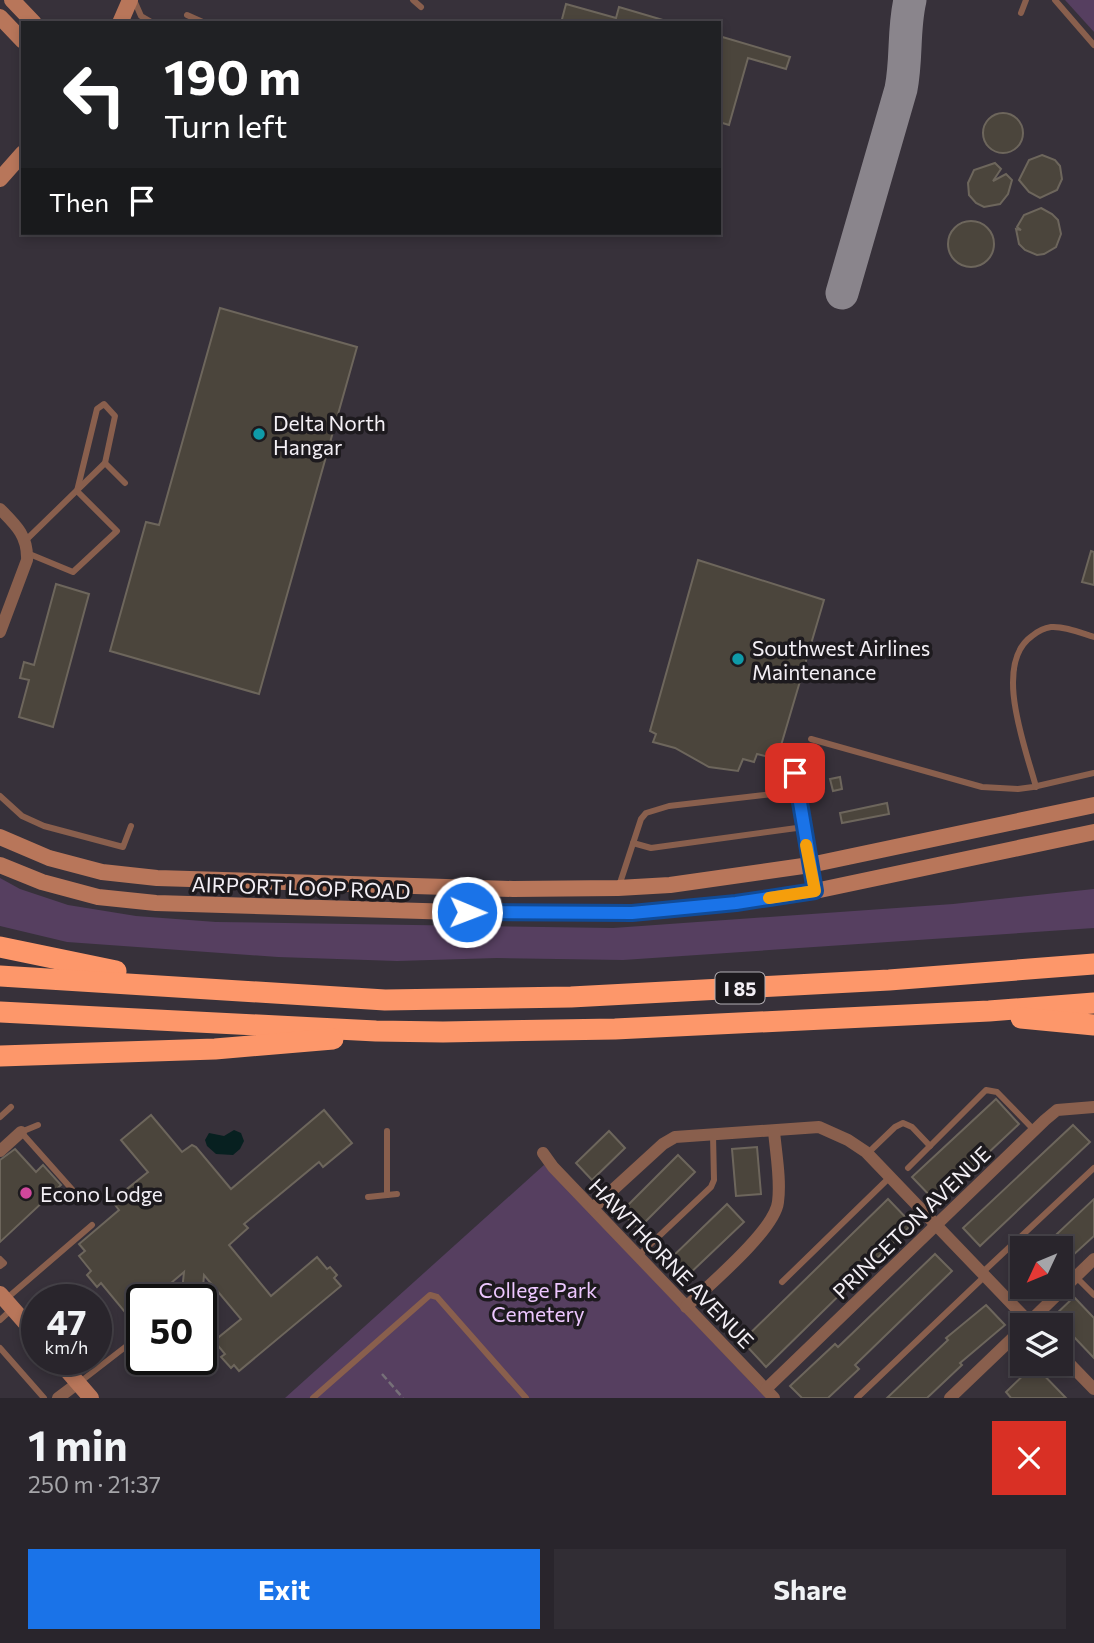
<!DOCTYPE html>
<html lang="en">
<head>
<meta charset="utf-8">
<style>
  body { margin:0; font-family:Commissioner,sans-serif; background:#312d34; color:#f1f3f6; height:100vh; display:flex; flex-direction:column; font-size:26px; white-space:nowrap }
  * { box-sizing:border-box; margin:0 }
  p { font-size:23px; color:#a5a5a9 }
  .icon { flex:none; width:38px; height:38px; fill:none; stroke:currentColor; stroke-width:2; stroke-linecap:round; stroke-linejoin:round }
  .map { position:relative; height:1398px; overflow:hidden }
  .side { display:flex; flex-direction:column; background:#29252c; flex:1 }
  .side>* { flex:none }
  .top-card { position:absolute; left:21px; top:21px; width:700px; height:214px; border-radius:0px; box-shadow:0 4px 10px #0003,0 0 0 2px #454248; background:#202124; color:#fff; overflow:hidden }
  .needle { width:46px; rotate:226deg }
  .controls { position:absolute; left:1010px; top:1236px; display:grid; gap:14px }
  .controls a { display:grid; place-items:center; width:63px; height:63px; border-radius:0px; background:#29252c; box-shadow:0 4px 10px #0003,0 0 0 2px #454248; font-size:35px }
  .speed { position:absolute; left:21px; top:1284px; display:flex; gap:14px; font-size:35px; font-weight:700; text-align:center }
  .speed>* { display:grid; place-content:center; width:91px; height:91px; border-radius:50%; background:#29252c; box-shadow:0 4px 10px #0003,0 0 0 2px #454248; line-height:1 }
  .speed small { font-size:18px; font-weight:400 }
  .speed .limit { border:4px solid #111; border-radius:10px; background:#fff; color:#111 }
  .pin { position:absolute; display:grid; place-items:center; width:60px; height:60px; color:#fff; margin:-30px; border-radius:14px; box-shadow:0 4px 10px #0006 }
  .me { position:absolute; width:77px; margin:-38px; rotate:91deg; stroke-linejoin:round; filter:drop-shadow(0 0 5px #0008) }
  .turn { display:flex; align-items:center; gap:24px; height:147px; padding:0 28px; font-size:32px }
  .turn .icon { width:91px; height:91px; stroke-width:2.5 }
  .turn b { display:block; font-size:49px; line-height:60px }
  .then { display:flex; align-items:center; height:66px; padding:0 28px; background:#0003; gap:14px; font-size:26px }
  .round { display:grid; place-items:center; flex:none; width:74px; height:74px; border-radius:0px; background:#312d34 }
  .summary { display:flex; align-items:center; justify-content:space-between; height:119px; padding:0 28px }
  h1 { font-size:42px; font-weight:700; line-height:52px }
  .cta { display:flex; gap:14px; margin-top:auto; padding:14px 28px }
  .cta a { flex:1; height:80px; border-radius:0px; background:#1a73e8; color:#fff; font-size:28px; font-weight:700; line-height:80px; text-align:center }
  .cta a+a { background:#312d34; color:#f1f3f6 }
  .map>svg:first-child { display:block }
  .green { fill:#563f60 }
  .water { fill:#072020 }
  .lines { fill:none; stroke-linecap:round; stroke-linejoin:round }
  .taxiway { stroke:#8a858c; stroke-width:33 }
  .building { fill:#4b453c; stroke:#6d665c; stroke-width:2 }
  .path { stroke:#767078; stroke-width:2.5; stroke-dasharray:7 3.5; stroke-linecap:butt }
  .lane { stroke:#895f4d; stroke-width:6 }
  .street { stroke:#895f4d; stroke-width:12 }
  .secondary { stroke:#b8765a; stroke-width:16 }
  .highway { stroke:#fd976a; stroke-width:21 }
  .route-casing { stroke:#114b97; stroke-width:18 }
  .route { stroke:#1a73e8; stroke-width:12 }
  .slow { stroke:#f59e0b; stroke-width:12 }
  .culture-dot { fill:#0f9aa8; stroke:#1d1a1e; stroke-width:2.5 }
  .hotel-dot { fill:#d1479c; stroke:#1d1a1e; stroke-width:2.5 }
  .labels { text-anchor:middle; dominant-baseline:central; stroke-width:7; stroke-linejoin:round; paint-order:stroke }
  .shield { fill:#1d1a1e; stroke:#b3afb4; stroke-width:2 }
  .shield-label { font-size:19px; font-weight:bold; fill:#f3eff5 }
  .poi-label { font-size:21px; fill:#f3eff5; stroke:#1d1a1e; text-anchor:start }
  .street-label { font-size:21px; fill:#f3eff5; stroke:#1d1a1e }
  .park-label { font-size:21px; fill:#edc7ff; stroke:#1d1a1e }
</style>
</head>
<body>
<div class="map">
<svg width="1094" height="1398" viewBox="0 0 1094 1398">
  <rect width="100%" height="100%" fill="#37313a"/>
  <!-- green -->
  <g class="green">
    <path d="M1065,0H1094V32Z"/>
    <path d="M0,878L20,889L68,905L136,916L216,922L613,928L953,904L1094,889V928L623,960L497,958L397,961L278,957L67,942L0,926Z"/>
    <path d="M544,1165L766,1398H285Z"/>
  </g>
  <!-- water -->
  <path class="water" d="M234,1130L241,1133L244,1141L240,1149L233,1155L216,1154L207,1146L205,1140L209,1133L224,1136Z"/>
  <g class="lines">
    <!-- taxiway -->
    <path class="taxiway" d="M842,293L901,89C907,59 903,30 910,0"/>
  </g>
  <!-- building -->
  <g class="building">
    <path d="M566,4L616,18L619,7L663,20V23H561Z"/>
    <path d="M719,36L790,57L786,69L748,58L729,125L719,122Z"/>
    <circle cx="1003" cy="133" r="20"/>
    <path d="M1042,155L1055,160L1060,166L1062,179L1057,190L1040,198L1029,192L1019,180L1029,160Z"/>
    <path d="M995,163L1001,169L993,181L1006,174L1012,180L1008,194L1000,204L984,207L976,203L969,195L968,183L974,170Z"/>
    <path d="M1041,208L1052,214L1058,220L1061,234L1056,247L1044,254L1037,255L1025,250L1019,244L1016,229L1021,230L1017,227L1024,215Z"/>
    <circle cx="971" cy="244" r="23"/>
    <path d="M220,308L357,347L259,694L110,651L146,522L159,525Z"/>
    <path d="M1091,551L1094,552V585L1082,582Z"/>
    <path d="M698,560L824,600L777,759L757,754L754,762L743,759L738,771L709,767L675,748L653,742L656,734L650,731Z"/>
    <path d="M56,584L89,594L53,727L19,717L29,680L20,678L24,662L34,665Z"/>
    <path d="M840,777L842,789L833,791L830,779Z"/>
    <path d="M887,803L889,814L842,823L840,813Z"/>
    <path d="M996,1099L1019,1124L936,1202L912,1177Z"/>
    <path d="M324,1110L352,1143L323,1167L319,1162L244,1224L248,1228L229,1245L271,1296L317,1257L327,1269L330,1267L337,1275L334,1278L341,1286L239,1371L234,1365L231,1368L221,1357L225,1354L214,1341L241,1319L204,1275L202,1300H181L184,1272L151,1300H142V1308L129,1317L101,1283L97,1287L87,1275L91,1271L79,1256L85,1251L79,1244L119,1210L112,1201L148,1172L121,1140L151,1115L182,1152L192,1145L196,1147L231,1189Z"/>
    <path d="M1073,1125L1090,1142L980,1246L963,1228Z"/>
    <path d="M609,1131L625,1148L592,1180L576,1163Z"/>
    <path d="M757,1147L761,1194L736,1196L732,1149Z"/>
    <path d="M15,1149L36,1172L43,1165L61,1185L0,1242V1160Z"/>
    <path d="M678,1155L695,1172L638,1229L621,1212Z"/>
    <path d="M888,1199L912,1224L766,1367L742,1341Z"/>
    <path d="M1094,1199V1236L1060,1267V1248H1042Z"/>
    <path d="M727,1204L744,1222L685,1278L669,1260Z"/>
    <path d="M935,1254L952,1271L855,1365L859,1369L828,1398H802L790,1386L835,1344L838,1347Z"/>
    <path d="M1074,1297L1094,1318V1358L1054,1316Z"/>
    <path d="M986,1305L1005,1325L960,1363L962,1365L927,1398H887L948,1340L946,1338Z"/>
    <path d="M1034,1365L1066,1398H1011L1006,1392Z"/>
  </g>
  <g class="lines">
    <!-- path -->
    <path class="path" d="M382,1374L403,1398"/>
    <!-- lane -->
    <g class="lane">
      <path d="M134,0L141,16L153,23"/>
      <path d="M413,0L421,7"/>
      <path d="M1055,0L1094,45"/>
      <path d="M1021,13L1026,0"/>
      <path d="M187,15L205,23"/>
      <path d="M719,141H720"/>
      <path d="M77,491L97,409L104,404L115,416L105,463"/>
      <path d="M25,541L105,463L125,483"/>
      <path d="M27,553L73,572L117,531L77,491"/>
      <path d="M811,739L982,787L1018,789L1033,787L1094,773"/>
      <path d="M795,773L814,889"/>
      <path d="M1036,787C1026,749 992,664 1032,636C1038,631 1044,628 1051,627C1065,626 1081,633 1094,637"/>
      <path d="M0,796L22,816L44,826L123,847L131,826"/>
      <path d="M633,843L651,848L804,827"/>
      <path d="M619,886L641,819L646,813L669,806L798,791"/>
      <path d="M0,1117L11,1107"/>
      <path d="M38,1125L21,1132L77,1195"/>
      <path d="M387,1131V1195"/>
      <path d="M868,1153L895,1127L903,1123L912,1127L930,1146"/>
      <path d="M908,1168L986,1090L997,1092L1034,1130"/>
      <path d="M368,1197L397,1194"/>
      <path d="M638,1256L711,1187L714,1180L713,1135"/>
      <path d="M0,1259L4,1263L0,1266"/>
      <path d="M983,1272L1094,1168"/>
      <path d="M1076,1277L1094,1295"/>
      <path d="M782,1282L891,1176"/>
      <path d="M6,1299L92,1225"/>
      <path d="M0,1320L12,1309"/>
      <path d="M0,1348L44,1398"/>
      <path d="M80,1382L142,1334"/>
      <path d="M313,1398L430,1295L437,1297L526,1398"/>
      <path d="M857,1398L985,1276"/>
    </g>
    <!-- street -->
    <g class="street">
      <path d="M0,509C16,525 28,536 27,560L0,632"/>
      <path d="M0,1151L21,1132"/>
      <path d="M543,1153L553,1167L774,1398"/>
      <path d="M593,1208L663,1144L675,1137L819,1127L848,1140L866,1152L1032,1325"/>
      <path d="M686,1307C708,1286 775,1230 778,1202C781,1180 776,1154 774,1131"/>
      <path d="M1026,1325L1094,1259"/>
      <path d="M1060,1354L1094,1389"/>
      <path d="M766,1389L1045,1120L1057,1110L1094,1107"/>
      <path d="M58,1398L78,1383"/>
      <path d="M950,1398L1022,1329"/>
    </g>
    <!-- secondary -->
    <g class="secondary">
      <path d="M12,0L34,23"/>
      <path d="M0,17L23,41"/>
      <path d="M120,23L130,0"/>
      <path d="M0,179L23,153"/>
      <path d="M0,837L49,858L102,872L157,878L513,889L618,888L670,885L810,865L1094,805"/>
      <path d="M0,865L42,882L98,897L156,903L490,913H632L736,903L815,891L1094,832"/>
      <path d="M0,1294L37,1336"/>
      <path d="M58,1360L91,1398"/>
    </g>
    <!-- highway -->
    <g class="highway">
      <path d="M0,947L116,971"/>
      <path d="M0,976L385,1000L571,997L889,980L1094,964"/>
      <path d="M0,1012L376,1031L443,1032L615,1029L989,1011L1094,1003"/>
      <path d="M1021,1018L1094,1025"/>
      <path d="M0,1056L215,1049L333,1039"/>
    </g>
  </g>
  <g class="lines">
    <!-- route casing -->
    <g class="route-casing">
      <path id="route" d="M467,912L632,913L736,903L815,891L795,773"/>
    </g>
    <!-- route -->
    <use href="#route" class="route"/>
    <!-- slow -->
    <path class="slow" d="M769,898L815,891L806,845"/>
  </g>
  <!-- markers -->
  <g class="culture-dot">
    <circle cx="259" cy="434" r="7"/>
    <circle cx="738" cy="659" r="7"/>
  </g>
  <circle class="hotel-dot" cx="26" cy="1193" r="7"/>
  <g class="labels">
    <!-- shield labels -->
    <rect class="shield" x="715.5" y="972.5" width="49" height="31" rx="5"/>
    <g class="shield-label">
      <text x="740" y="988">I 85</text>
    </g>
    <!-- poi labels -->
    <g class="poi-label">
      <text x="273" y="422">Delta North<tspan x="273" dy="24">Hangar</tspan></text>
      <text x="752" y="647">Southwest Airlines<tspan x="752" dy="24">Maintenance</tspan></text>
      <text x="40" y="1193">Econo Lodge</text>
    </g>
    <!-- street labels -->
    <g class="street-label">
      <text transform="translate(301 887) rotate(2)">AIRPORT LOOP ROAD</text>
      <text transform="translate(911 1222) rotate(-44)">PRINCETON AVENUE</text>
      <text transform="translate(672 1263) rotate(46)">HAWTHORNE AVENUE</text>
    </g>
    <!-- park labels -->
    <g class="park-label">
      <text x="538" y="1289">College Park<tspan x="538" dy="24">Cemetery</tspan></text>
    </g>
  </g>
</svg>
<div class="controls">
<a><svg class="needle" viewBox="-14 -14 28 28"><path d="M0-13l5 13h-10z" fill="#e53935"/><path d="M0 13l5-13h-10z" fill="#a5a5a9"/></svg></a>
<a><svg class="icon" aria-label="layers" viewBox="0 0 24 24"><path d="M12 4l9 5-9 5-9-5zM3 14l9 5 9-5"/></svg></a>
</div>
<div class="speed"><div>47<small>km/h</small></div><div class="limit">50</div></div>
<div class="pin" style="left:795px;top:773px;background:#d93025"><svg class="icon" aria-label="arrive" viewBox="0 0 24 24"><path d="M6 21V4h12l-3 4 3 4H6"/></svg></div>
<svg class="me" style="left:467px;top:912px" viewBox="-20 -20 40 40"><circle r="17" fill="#1a73e8" stroke="#fff" stroke-width="3"/><path d="M0-11L8 9 0 5-8 9z" fill="#fff"/></svg>
<div class="top-card">
<div class="turn"><svg class="icon" aria-label="left" viewBox="0 0 24 24"><path d="M17 20v-9H6M10 6l-5 5 5 5"/></svg><div><b>190 m</b>Turn left</div></div>
<div class="then">Then<svg class="icon" aria-label="arrive" viewBox="0 0 24 24"><path d="M6 21V4h12l-3 4 3 4H6"/></svg></div>
</div>
</div>
<section class="side">
<div class="summary"><div><h1>1 min</h1><p>250 m · 21:37</p></div><a class="round" style="background:#d93025;color:#fff"><svg class="icon" aria-label="close" viewBox="0 0 24 24"><path d="M6 6l12 12M18 6L6 18"/></svg></a></div>
<div class="cta"><a>Exit</a><a>Share</a></div>
</section>
</body>
</html>
